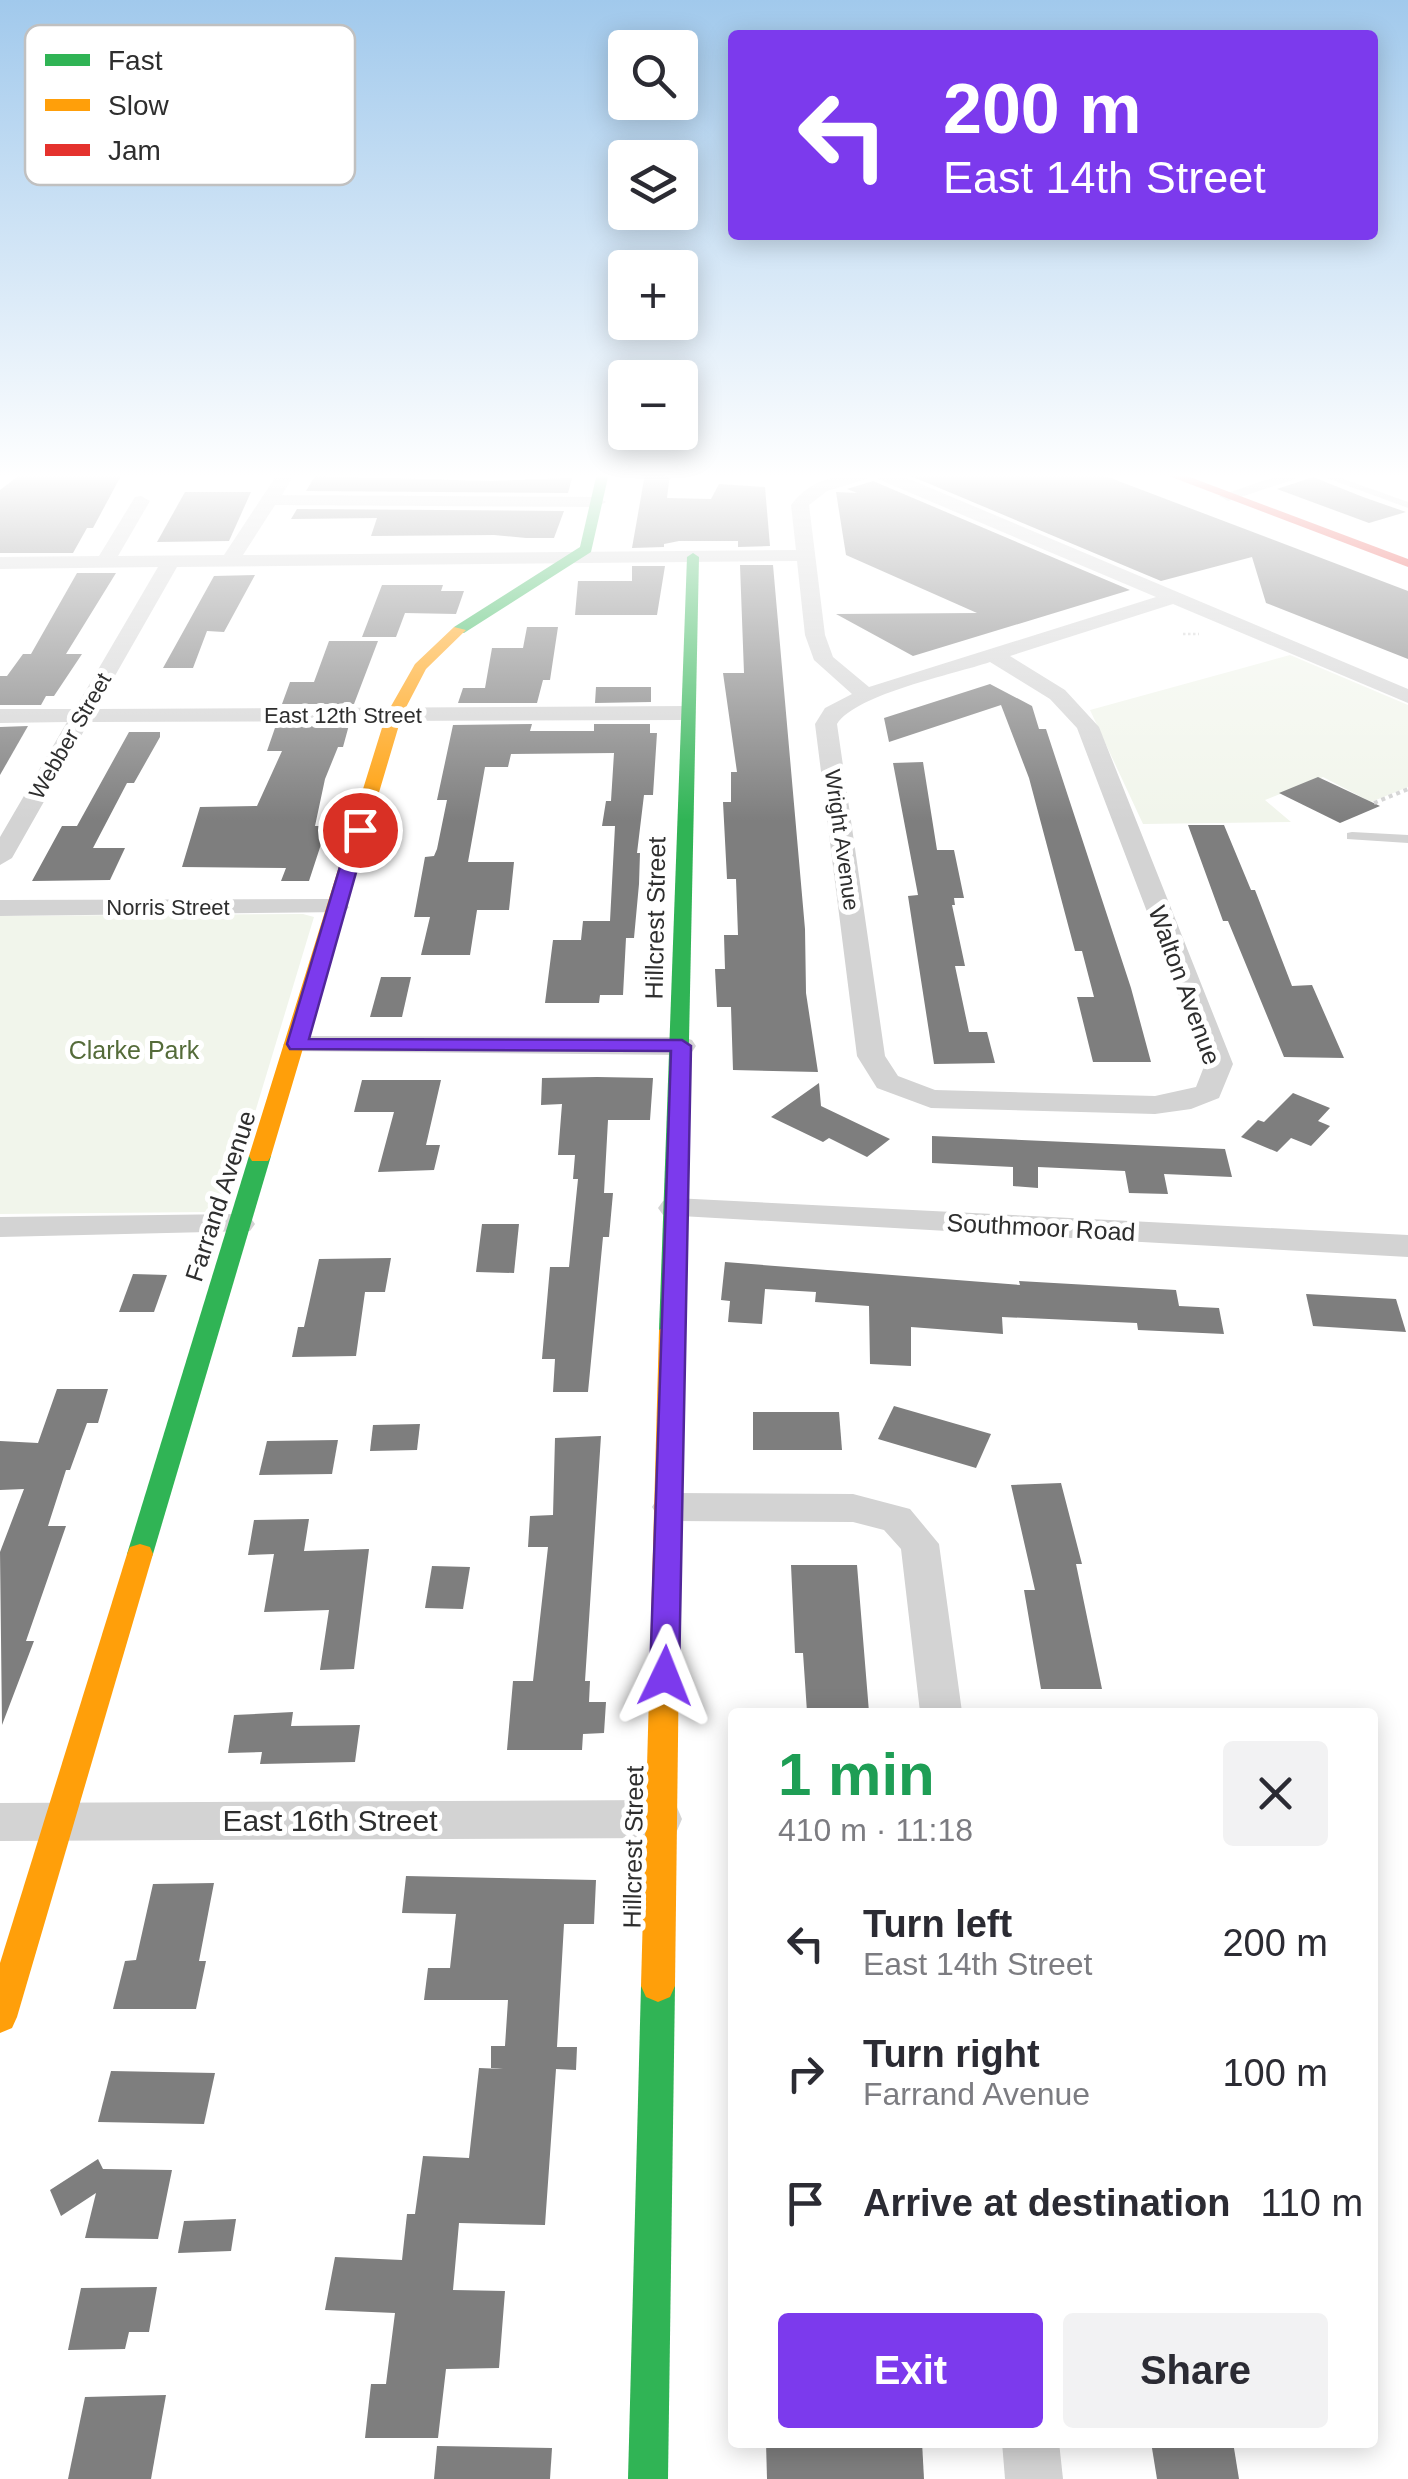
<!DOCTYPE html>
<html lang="en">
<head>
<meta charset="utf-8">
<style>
  body { margin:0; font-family:Helvetica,sans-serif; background:#f2f2f3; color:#2b2b33; height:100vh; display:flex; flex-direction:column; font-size:38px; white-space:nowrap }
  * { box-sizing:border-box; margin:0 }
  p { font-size:32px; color:#7c7c81 }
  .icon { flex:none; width:55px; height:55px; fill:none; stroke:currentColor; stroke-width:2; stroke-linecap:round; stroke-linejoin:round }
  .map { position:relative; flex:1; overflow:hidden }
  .panel { position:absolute; left:728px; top:1708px; width:650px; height:740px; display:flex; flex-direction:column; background:#fff; border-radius:10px; box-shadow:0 5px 25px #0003 }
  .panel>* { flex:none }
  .guide { position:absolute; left:728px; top:30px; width:650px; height:210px; border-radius:10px; box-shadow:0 5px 25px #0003; background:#7c3aed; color:#fff; overflow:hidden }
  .buttons { position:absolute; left:608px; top:30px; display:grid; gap:20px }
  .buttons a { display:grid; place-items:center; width:90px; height:90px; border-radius:10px; background:#fff; box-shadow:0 5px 25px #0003; font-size:50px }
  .pin { position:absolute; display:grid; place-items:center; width:85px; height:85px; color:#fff; margin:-42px; border:5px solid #fff; border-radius:50%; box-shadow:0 2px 10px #0007 }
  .me { position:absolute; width:110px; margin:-55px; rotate:2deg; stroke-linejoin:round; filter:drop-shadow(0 0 8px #0008) }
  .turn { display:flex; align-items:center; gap:35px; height:210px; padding:0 50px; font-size:45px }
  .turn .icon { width:130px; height:130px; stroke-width:2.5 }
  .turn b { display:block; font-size:70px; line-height:85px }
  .round { display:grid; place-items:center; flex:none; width:105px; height:105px; border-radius:10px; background:#f2f2f3 }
  .overview { display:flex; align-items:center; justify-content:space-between; height:170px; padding:0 50px }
  h1 { font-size:60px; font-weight:600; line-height:75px; color:#1e9e55 }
  .cta { display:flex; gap:20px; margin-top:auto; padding:20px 50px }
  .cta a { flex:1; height:115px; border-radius:10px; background:#7c3aed; color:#fff; font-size:40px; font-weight:600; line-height:115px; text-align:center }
  .cta a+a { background:#f2f2f3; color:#2b2b33 }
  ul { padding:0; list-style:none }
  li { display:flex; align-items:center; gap:30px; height:130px; padding:0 50px }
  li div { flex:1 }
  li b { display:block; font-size:38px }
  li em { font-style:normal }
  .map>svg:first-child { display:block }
  .green { fill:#f1f5eb }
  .building { fill:#7e7e7e }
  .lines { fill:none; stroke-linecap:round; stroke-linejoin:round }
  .path-far1 { stroke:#d3d3d3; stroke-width:2.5; stroke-dasharray:2.5 2.5; stroke-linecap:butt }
  .path { stroke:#d3d3d3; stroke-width:4; stroke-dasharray:4 4; stroke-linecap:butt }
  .lane { fill:#d3d3d3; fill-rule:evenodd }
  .street { fill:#d3d3d3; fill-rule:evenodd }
  .fast { fill:#30b455; fill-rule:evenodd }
  .slow { fill:#ff9f0a; fill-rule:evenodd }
  .jam { fill:#e5322d; fill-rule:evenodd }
  .route { fill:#7c3aed; stroke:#51269a; stroke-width:2.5 }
  .labels { text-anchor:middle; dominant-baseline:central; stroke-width:10; stroke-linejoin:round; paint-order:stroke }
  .far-street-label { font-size:22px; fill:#2e2e2e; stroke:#fff }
  .street-label { font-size:25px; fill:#2e2e2e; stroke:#fff }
  .park-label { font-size:25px; fill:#546b39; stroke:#fff }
  .near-street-label { font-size:30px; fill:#2e2e2e; stroke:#fff }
  .key { fill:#fff; stroke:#c0c0c0; stroke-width:2.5 }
  .key-label { font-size:28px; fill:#2e2e2e }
</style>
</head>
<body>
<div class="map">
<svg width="1408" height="2479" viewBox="0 0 1408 2479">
  <rect width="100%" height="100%" fill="#fff"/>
  <!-- green -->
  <g class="green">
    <path d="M1290,655L1408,705V787L1371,802L1323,777L1265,800L1291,822L1143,824L1090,710Z"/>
    <path d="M303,914L314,917L228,1202L208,1212L0,1214V916Z"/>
  </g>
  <!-- building -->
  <g class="building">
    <path d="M21,474H122L93,528H87L73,553H0V490Z"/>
    <path d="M645,474H670L667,498L711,499L719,484L765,487L770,546L738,547V541H679L664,544V547L632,548Z"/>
    <path d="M906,474H1100L1408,591V659L1266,603L1252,557L1161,581Z"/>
    <path d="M315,476L491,481L572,478L568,493L306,491Z"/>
    <path d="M1313,477L1363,497L1406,512L1369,523L1277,489Z"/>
    <path d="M873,481L1130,590L913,656L836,614L977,613L846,555L836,492L857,493L847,489Z"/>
    <path d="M185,492H251L229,541L157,542Z"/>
    <path d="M297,509L564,511L554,538H526L494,535L371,536L377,518L291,519Z"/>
    <path d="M740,565H773L805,929L806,993L818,1072L733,1070L731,1007H717L715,969H725L724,935H738L736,879H727L723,802H731V772H737L723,673H744Z"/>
    <path d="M632,566H665L657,615H575L578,581H632Z"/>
    <path d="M77,573H116L66,654H82L54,696H46L41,705H0V676H7L23,654H31Z"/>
    <path d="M255,575L224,632L207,631L193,668H163L214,576Z"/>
    <path d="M382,585H443L441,591H464L456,614L405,613L396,637H362Z"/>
    <path d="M527,627H558L550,680H543L537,703H458L463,688H485L492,648H523Z"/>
    <path d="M329,641H378L354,704H282L290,682H314Z"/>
    <path d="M990,684L1032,706L1039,729H1046L1131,988L1151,1062H1093L1077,997H1094L1082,951H1075L1029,778L1001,705L889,742L884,718Z"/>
    <path d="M596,687H651V702L595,703Z"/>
    <path d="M532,724L530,731H594V724H650V733H657L653,795H644L637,853H640L639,884L634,938H626L623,995H600L599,1003H545L553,940H581L583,921H610L615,826H602L606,801H611L614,753L511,754L508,767H485L468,862H514L509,910H477L470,955H421L430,917H414L425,857L434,856L437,849L447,800H437L453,725Z"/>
    <path d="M276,725H349L343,747H338L325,779L315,826H327L309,881H281L286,868L182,867L200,807L257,806L282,751H267Z"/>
    <path d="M28,726L0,775V727Z"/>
    <path d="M129,732H160V737L134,783H127L93,848H125L110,880L32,881L62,826H77Z"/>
    <path d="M923,762L937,850H954L964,898H954L955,905H952L965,966H955L969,1032H987L995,1063L934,1064L908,896L918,895L893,763Z"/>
    <path d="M1318,777L1380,806L1340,823L1279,793Z"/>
    <path d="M1188,825H1224L1251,890H1255L1292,986L1312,985L1344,1058L1284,1057L1228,921H1223Z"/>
    <path d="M381,977H411L402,1017H370Z"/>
    <path d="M597,1077L653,1078L650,1120H608L604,1193H613L609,1237H603L588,1392H553L555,1359H542L550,1267H569L578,1179H573L575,1155H558L562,1104L541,1105L542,1078Z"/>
    <path d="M362,1080H441L426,1145H440L434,1170L378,1172L394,1112H354Z"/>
    <path d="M819,1083L821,1106L890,1139L867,1157L829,1138L823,1142L771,1117Z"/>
    <path d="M1293,1093L1330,1108L1318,1121L1330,1126L1311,1146L1291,1138L1277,1152L1241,1137L1258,1120L1264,1122Z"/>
    <path d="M932,1136L1225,1149L1232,1177L1164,1174L1168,1194L1129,1193L1125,1171L1038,1167V1188L1013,1186V1167L932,1163Z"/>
    <path d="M482,1224H519L514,1273L476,1272Z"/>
    <path d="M391,1258L385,1292H365L356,1356L292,1357L298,1327H304L319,1259Z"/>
    <path d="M725,1262L1020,1285L1019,1281L1176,1290L1179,1306L1219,1308L1224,1334L1138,1330L1137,1323L1002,1317L1003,1334L911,1327V1366L870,1364L869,1306L815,1302L816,1292L765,1289L762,1324L728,1322L730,1301L721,1300Z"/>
    <path d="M133,1274L167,1275L154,1312H119Z"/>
    <path d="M1306,1294L1396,1299L1406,1332L1313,1326Z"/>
    <path d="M57,1389H108L98,1423H87L70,1470H66L48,1526H66L26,1641H34L2,1725L0,1552L24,1489L0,1490V1441L38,1443Z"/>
    <path d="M894,1406L991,1434L976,1468L878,1439Z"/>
    <path d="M753,1412H839L842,1450H753Z"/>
    <path d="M420,1424L417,1450L370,1451L373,1425Z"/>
    <path d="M601,1436L585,1681H590L589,1702H606L604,1733L583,1734L582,1750H507L513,1681H533L548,1547H528L530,1516L553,1515L555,1438Z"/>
    <path d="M338,1440L332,1474L259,1475L267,1441Z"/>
    <path d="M1061,1483L1082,1564H1076L1102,1689H1041L1024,1590H1035L1011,1485Z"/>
    <path d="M309,1519L304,1551L369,1549L354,1669L320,1670L329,1610L264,1612L274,1554L248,1555L254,1520Z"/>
    <path d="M791,1565H857L869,1712H807L803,1653H795Z"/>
    <path d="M432,1566L470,1567L463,1609L425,1608Z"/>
    <path d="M293,1712L291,1726L360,1725L355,1762L260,1764L262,1752L228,1753L234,1715Z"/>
    <path d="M406,1876L596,1880L594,1924H564L557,2047H577L576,2070L556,2069L545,2225L459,2223L453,2290L505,2291L499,2368L446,2369L438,2438H365L371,2384H386L395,2313L325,2310L335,2257L402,2260L407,2214H415L423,2156L469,2158L479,2068L503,2069L491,2068V2046H505L508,2000H424L428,1968H450L456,1914L402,1913Z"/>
    <path d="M214,1883L199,1961H206L196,2009H113L125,1961L136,1960L153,1884Z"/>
    <path d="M111,2071L215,2073L204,2124L98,2122Z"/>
    <path d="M98,2159L103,2169L172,2170L158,2239L85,2238L96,2193L61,2216L50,2190Z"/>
    <path d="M236,2219L231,2251L178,2253L184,2221Z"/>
    <path d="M157,2287L149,2332H129L125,2349L68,2350L81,2288Z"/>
    <path d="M166,2395L151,2479H68L85,2397Z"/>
    <path d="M766,2442H922L924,2479H767Z"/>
    <path d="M1151,2442H1233L1239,2479H1157Z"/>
    <path d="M437,2446L552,2448L550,2479H434Z"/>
  </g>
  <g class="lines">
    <!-- path-far1 -->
    <path class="path-far1" d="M1183,634H1199"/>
    <!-- path -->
    <path class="path" d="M1374,803L1408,789"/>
    <!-- lane -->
    <g class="lane">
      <path d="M1313,473H1327L1408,502V508Z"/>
      <path d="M1352,832L1408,835V843L1347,839V833Z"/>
    </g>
    <!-- street -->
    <g class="street">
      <path d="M278,473H295L282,495L597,497L606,502L597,507L275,505L243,555L796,550L791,505C816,471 857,473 895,473L1408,689V703L1173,604L1010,656L1065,690L1099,727L1233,1064L1219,1098L1191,1109L1155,1114L931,1108L877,1088L857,1056L815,724L825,708L852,694L814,660L805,635L797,561L177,567L96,709L685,706L696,713L685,720L89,722L12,858L0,865V837L67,722L0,723V709H75L158,567L0,569V557L99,556L135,497L141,496L150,501L118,556L224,555ZM873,477L1156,597L869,687L833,657L825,635L809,505L827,491ZM990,662L1050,699L1077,728L1205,1064L1196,1087L1155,1096L935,1090L898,1076L885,1056L837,724C856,694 955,674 990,662Z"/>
      <path d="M1286,473H1314L1228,501L1219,496Z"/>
      <path d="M336,899L349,907L345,912L0,916V900Z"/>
      <path d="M297,1036L682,1037L692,1040L696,1046L692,1052L682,1055L287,1051L283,1045L287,1039Z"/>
      <path d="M674,1198L1408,1235V1257L663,1215L658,1208L663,1201Z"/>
      <path d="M239,1214L250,1217L255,1224L250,1231L0,1237V1217Z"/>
      <path d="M671,1493L853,1494L910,1509L939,1544L962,1712H920L901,1549L884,1530L853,1522L671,1521L658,1517L652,1507L658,1497Z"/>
      <path d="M660,1800L676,1805L682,1819L676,1833L660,1838L0,1841V1803Z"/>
      <path d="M1002,2442H1059L1063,2479H1005Z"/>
    </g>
    <!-- fast -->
    <g class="fast">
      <path d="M597,473H609L591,552L464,633H454V627L580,547Z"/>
      <path d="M693,553L699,557L683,1330L671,1338L659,1330L687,557Z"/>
      <path d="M260,1150L271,1156L153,1554L150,1561L140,1564L130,1561L127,1554L249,1156Z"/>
      <path d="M658,1970L670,1975L675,1986L668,2479H628L641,1986L646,1975Z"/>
    </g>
    <!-- slow -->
    <g class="slow">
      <path d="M454,627L466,630L426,669L402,715L271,1156L268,1161H252L249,1156L386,715L415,664Z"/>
      <path d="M671,1322L683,1330L675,1986L670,1997L658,2002L646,1997L641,1986L659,1330Z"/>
      <path d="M140,1544L150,1547L153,1554L17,2017L12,2028L0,2033V1963L127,1554L130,1547Z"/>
    </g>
    <!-- jam -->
    <path class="jam" d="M1161,473H1179L1408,559V567Z"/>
  </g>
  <!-- sky -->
  <linearGradient id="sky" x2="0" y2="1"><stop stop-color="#a1c9ec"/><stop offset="0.58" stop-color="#fff"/><stop offset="1" stop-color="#fff" stop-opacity="0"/></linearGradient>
  <rect width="1408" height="821" fill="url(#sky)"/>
  <!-- route -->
  <path class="route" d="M360,825L368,830L309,1039L682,1040L691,1046L679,1676L675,1685L665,1688L655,1685L650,1676L671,1051L290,1049L287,1044L351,830Z"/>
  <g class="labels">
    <!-- far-street labels -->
    <g class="far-street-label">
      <text x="343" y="715">East 12th Street</text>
      <text transform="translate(70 736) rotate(-60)">Webber Street</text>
      <text transform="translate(842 840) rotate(82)">Wright Avenue</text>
      <text x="168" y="907">Norris Street</text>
    </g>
    <!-- street labels -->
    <g class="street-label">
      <text transform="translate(655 918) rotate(-89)">Hillcrest Street</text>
      <text transform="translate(1185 985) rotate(70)">Walton Avenue</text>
      <text transform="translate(220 1196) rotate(-72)">Farrand Avenue</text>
      <text transform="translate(1041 1227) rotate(3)">Southmoor Road</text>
      <text transform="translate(633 1847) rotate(-89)">Hillcrest Street</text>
    </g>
    <!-- park labels -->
    <g class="park-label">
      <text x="134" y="1050">Clarke Park</text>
    </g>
    <!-- near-street labels -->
    <g class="near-street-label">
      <text x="330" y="1820">East 16th Street</text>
    </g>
  </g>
  <!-- legend -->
  <rect x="25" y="25" width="330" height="160" rx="15" class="key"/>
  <rect x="45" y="54" width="45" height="12" fill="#30b455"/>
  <rect x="45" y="99" width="45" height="12" fill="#ff9f0a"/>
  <rect x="45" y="144" width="45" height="12" fill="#e5322d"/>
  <g class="key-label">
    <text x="108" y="70">Fast</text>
    <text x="108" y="115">Slow</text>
    <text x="108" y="160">Jam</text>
  </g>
</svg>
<div class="buttons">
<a><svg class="icon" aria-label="search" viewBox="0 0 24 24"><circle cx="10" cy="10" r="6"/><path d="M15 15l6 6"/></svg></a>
<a><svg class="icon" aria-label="layers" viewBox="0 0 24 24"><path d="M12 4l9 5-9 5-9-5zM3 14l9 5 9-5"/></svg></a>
<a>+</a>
<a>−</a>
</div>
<div class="pin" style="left:360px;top:830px;background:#d93025"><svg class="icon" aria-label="arrive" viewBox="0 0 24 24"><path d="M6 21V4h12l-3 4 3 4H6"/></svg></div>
<svg class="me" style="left:665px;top:1676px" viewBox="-20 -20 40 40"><path d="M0-17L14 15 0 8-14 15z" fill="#7c3aed" stroke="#fff" stroke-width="4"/></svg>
<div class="guide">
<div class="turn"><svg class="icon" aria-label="left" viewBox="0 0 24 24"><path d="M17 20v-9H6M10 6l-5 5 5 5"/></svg><div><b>200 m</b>East 14th Street</div></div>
</div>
<section class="panel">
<div class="overview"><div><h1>1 min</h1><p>410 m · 11:18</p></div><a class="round"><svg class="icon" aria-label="close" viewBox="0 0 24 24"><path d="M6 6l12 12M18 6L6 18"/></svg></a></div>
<ul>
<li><svg class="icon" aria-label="left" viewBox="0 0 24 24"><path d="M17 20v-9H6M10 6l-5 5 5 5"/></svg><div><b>Turn left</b><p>East 14th Street</p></div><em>200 m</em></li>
<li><svg class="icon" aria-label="right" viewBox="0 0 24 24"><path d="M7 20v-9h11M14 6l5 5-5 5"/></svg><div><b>Turn right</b><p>Farrand Avenue</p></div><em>100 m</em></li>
<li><svg class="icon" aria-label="arrive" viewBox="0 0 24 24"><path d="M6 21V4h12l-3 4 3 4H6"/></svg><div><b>Arrive at destination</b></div><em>110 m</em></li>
</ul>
<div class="cta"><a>Exit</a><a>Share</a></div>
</section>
</div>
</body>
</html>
